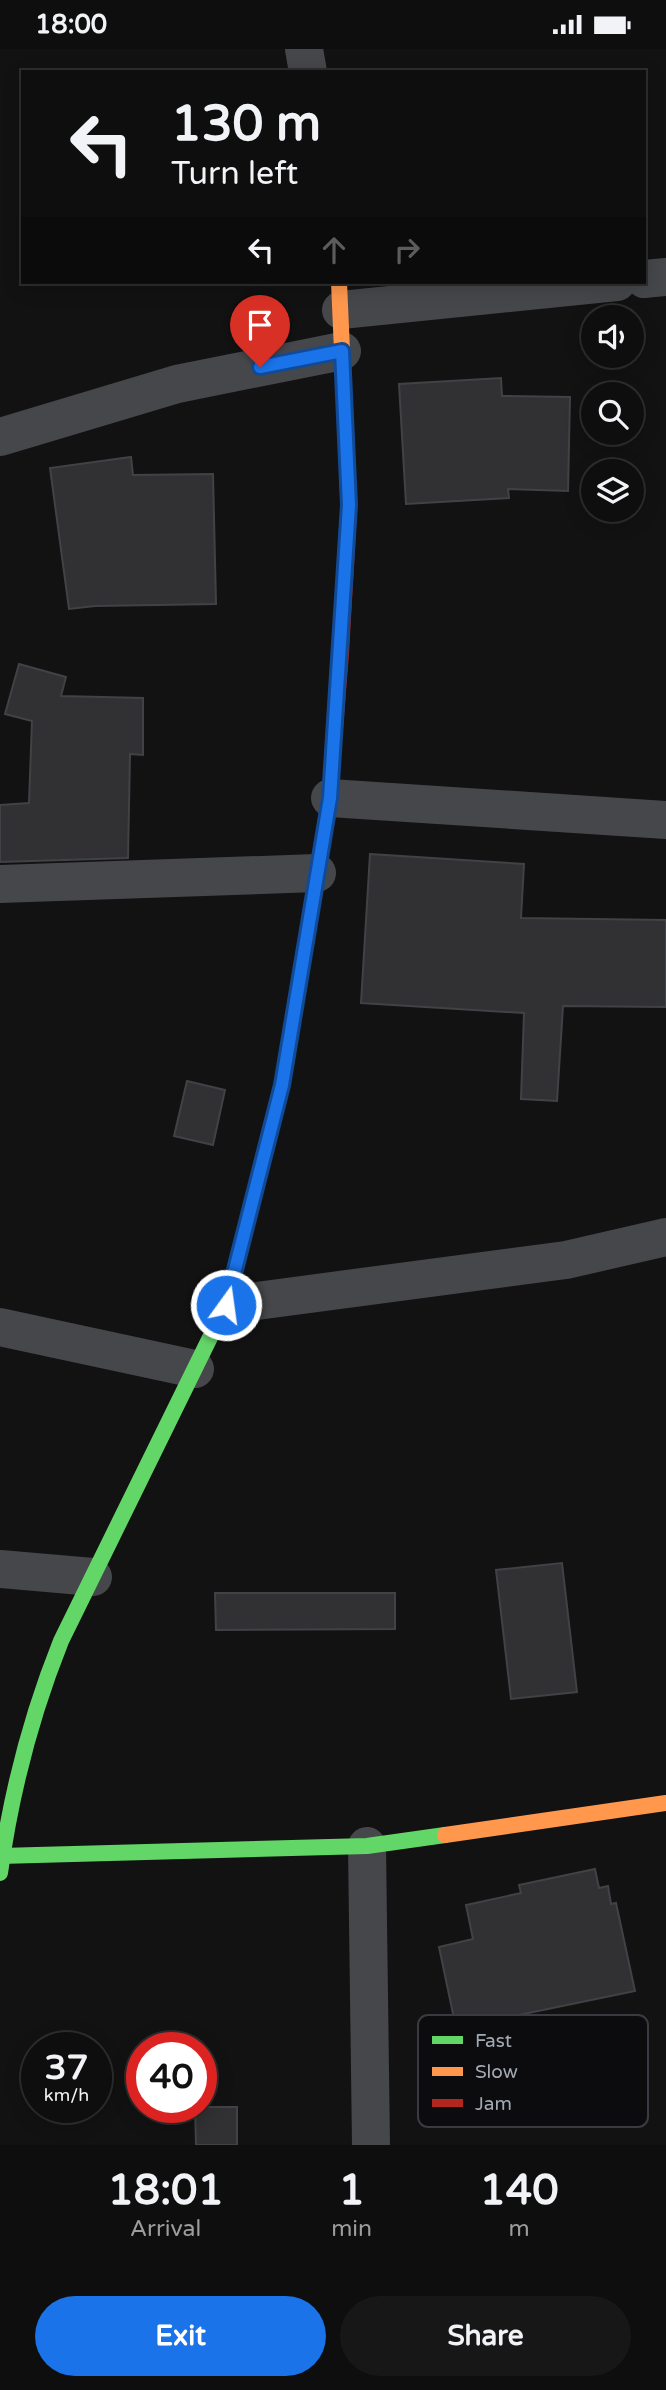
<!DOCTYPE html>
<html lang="en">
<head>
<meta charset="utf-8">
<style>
  body { margin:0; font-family:"Varela Round",sans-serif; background:#171717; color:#f1f3f6; height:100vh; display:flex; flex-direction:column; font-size:26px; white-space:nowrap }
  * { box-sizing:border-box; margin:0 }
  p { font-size:23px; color:#9b9c9e }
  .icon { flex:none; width:38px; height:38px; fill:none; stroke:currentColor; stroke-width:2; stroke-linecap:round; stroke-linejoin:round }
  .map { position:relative; height:2096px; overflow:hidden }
  .side { display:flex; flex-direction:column; background:#0e0e0e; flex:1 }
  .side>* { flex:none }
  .top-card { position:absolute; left:21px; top:21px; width:625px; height:214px; border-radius:0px; box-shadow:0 4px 18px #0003,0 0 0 2px #2e2e2e; background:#0e0e0e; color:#f1f3f6; overflow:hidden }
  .controls { position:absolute; left:581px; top:256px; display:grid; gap:14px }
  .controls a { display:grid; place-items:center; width:63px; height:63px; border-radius:50%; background:#0e0e0e; box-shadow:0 4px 18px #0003,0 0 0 2px #2e2e2e; font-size:35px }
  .speed { position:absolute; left:21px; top:1983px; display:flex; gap:14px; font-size:35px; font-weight:700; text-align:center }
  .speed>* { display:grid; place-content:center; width:91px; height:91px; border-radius:50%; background:#0e0e0e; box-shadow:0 4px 18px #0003,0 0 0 2px #2e2e2e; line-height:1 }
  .speed small { font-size:18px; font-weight:400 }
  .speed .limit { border:10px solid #d22; background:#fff; color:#111 }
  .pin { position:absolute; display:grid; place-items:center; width:60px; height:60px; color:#fff; margin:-72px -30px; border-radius:50% 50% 50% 0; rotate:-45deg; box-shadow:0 0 7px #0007 }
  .pin .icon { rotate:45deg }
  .me { position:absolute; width:77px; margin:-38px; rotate:14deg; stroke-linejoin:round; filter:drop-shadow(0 0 5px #0008) }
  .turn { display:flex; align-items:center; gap:24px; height:147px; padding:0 35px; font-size:32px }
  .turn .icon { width:91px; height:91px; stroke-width:2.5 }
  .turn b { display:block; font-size:49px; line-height:60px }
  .lanes { display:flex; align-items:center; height:66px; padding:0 35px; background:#0003; justify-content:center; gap:35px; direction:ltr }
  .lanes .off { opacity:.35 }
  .eta { display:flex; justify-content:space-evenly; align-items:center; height:119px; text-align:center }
  .eta b { font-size:42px; font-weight:800; line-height:49px }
  .button { display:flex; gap:14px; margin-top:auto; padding:14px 35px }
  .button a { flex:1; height:80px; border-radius:42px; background:#1a73e8; color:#fff; font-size:28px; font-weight:800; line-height:80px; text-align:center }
  .button a+a { background:#171717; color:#f1f3f6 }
  .status { display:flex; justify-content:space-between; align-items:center; height:49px; padding:0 35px; background:#0e0e0e; direction:ltr }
  .status svg { height:19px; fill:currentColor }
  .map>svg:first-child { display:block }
  .building { fill:#313133; stroke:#404246; stroke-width:2 }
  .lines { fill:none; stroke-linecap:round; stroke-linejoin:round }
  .street { stroke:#46474b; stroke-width:38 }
  .fast { stroke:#63d668; stroke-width:16 }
  .slow { stroke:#ff974d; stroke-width:16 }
  .jam { stroke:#b3261e; stroke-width:16 }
  .route-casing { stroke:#114b97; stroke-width:18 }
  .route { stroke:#1a73e8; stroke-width:12 }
  .key { fill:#0c0c0e; stroke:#393b40; stroke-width:2 }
  .key-label { font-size:19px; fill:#a2a9b4 }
</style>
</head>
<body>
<div class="status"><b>18:00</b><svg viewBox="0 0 49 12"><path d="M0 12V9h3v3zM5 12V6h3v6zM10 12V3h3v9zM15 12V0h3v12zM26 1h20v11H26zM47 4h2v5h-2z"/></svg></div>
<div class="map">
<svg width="666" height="2096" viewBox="0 0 666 2096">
  <rect width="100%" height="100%" fill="#121212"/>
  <!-- building -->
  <g class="building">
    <path d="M501,329L502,347L570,348L568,442L508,440L509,449L406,455L399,335Z"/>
    <path d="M131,408L133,426L213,425L216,555L95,557L69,560L50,419Z"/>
    <path d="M19,615L66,628L61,647L143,649V706L130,705L128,809L0,813V756L29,754L32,672L5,665Z"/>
    <path d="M370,805L524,815L521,869L666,871V958L563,957L557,1052L521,1050L524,964L361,954Z"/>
    <path d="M187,1032L225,1041L213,1096L174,1087Z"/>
    <path d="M562,1514L577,1643L511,1650L496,1521Z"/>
    <path d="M215,1544H395V1580L216,1581Z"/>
    <path d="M595,1820L599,1839L608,1837L611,1855L616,1854L635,1942L456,1979L439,1898L473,1890L466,1856L521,1844L519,1836Z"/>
    <path d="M195,2058H237V2096H196Z"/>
  </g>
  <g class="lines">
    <!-- street -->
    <g class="street">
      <path d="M304,0L308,23"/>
      <path d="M644,230L666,228"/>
      <path d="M341,261L617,233"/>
      <path d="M0,388L177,335L342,302"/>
      <path d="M330,749L666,771"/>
      <path d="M0,835L317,824"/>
      <path d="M226,1256L566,1211L666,1188"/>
      <path d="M0,1278L195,1320"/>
      <path d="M0,1520L93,1528"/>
      <path d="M367,1797L371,2096"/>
    </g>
    <!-- fast -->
    <g class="fast">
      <path d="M0,1807L367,1797L445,1786"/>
      <path d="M0,1824C11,1744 31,1667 61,1592L226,1256L232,1234"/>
    </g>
    <!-- slow -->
    <g class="slow">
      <path d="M339,233L349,463"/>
      <path d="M232,1234L282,1036L329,756"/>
      <path d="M445,1786L666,1754"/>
    </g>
    <!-- jam -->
    <path class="jam" d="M329,756L341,604L349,463"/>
  </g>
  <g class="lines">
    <!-- route casing -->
    <g class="route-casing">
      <path id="route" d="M226,1256L282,1036L330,749L349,456L342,302L260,318"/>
    </g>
    <!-- route -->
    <use href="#route" class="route"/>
  </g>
  <!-- legend -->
  <rect x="418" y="1966" width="230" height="112" rx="10" class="key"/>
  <rect x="432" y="1987" width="31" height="8" fill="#63d668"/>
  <rect x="432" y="2018" width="31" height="9" fill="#ff974d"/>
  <rect x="432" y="2050" width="31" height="8" fill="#b3261e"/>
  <g class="key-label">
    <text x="475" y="1998">Fast</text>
    <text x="475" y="2029">Slow</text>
    <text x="475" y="2061">Jam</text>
  </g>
</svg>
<div class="controls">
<a><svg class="icon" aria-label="sound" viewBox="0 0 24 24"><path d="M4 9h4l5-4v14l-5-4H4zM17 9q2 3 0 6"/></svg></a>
<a><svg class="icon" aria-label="search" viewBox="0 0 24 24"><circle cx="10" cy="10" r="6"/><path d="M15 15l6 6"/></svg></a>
<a><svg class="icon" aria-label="layers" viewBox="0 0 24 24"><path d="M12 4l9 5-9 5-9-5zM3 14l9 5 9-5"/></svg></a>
</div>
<div class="speed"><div>37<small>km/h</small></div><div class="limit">40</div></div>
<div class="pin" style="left:260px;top:318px;background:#d93025"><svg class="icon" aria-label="arrive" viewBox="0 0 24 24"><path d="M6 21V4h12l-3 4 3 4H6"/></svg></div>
<svg class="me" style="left:226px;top:1256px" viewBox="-20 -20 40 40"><circle r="17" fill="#1a73e8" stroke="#fff" stroke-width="3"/><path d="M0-11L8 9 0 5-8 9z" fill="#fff"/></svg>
<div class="top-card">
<div class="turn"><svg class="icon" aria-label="left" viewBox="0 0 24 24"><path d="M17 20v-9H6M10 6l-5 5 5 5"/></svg><div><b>130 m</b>Turn left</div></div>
<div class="lanes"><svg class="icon" aria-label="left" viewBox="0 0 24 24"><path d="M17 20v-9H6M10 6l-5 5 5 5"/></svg><svg class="icon off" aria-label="ahead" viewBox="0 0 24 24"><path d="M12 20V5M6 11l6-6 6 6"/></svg><svg class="icon off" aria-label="right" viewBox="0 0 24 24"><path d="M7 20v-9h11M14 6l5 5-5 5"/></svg></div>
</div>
</div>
<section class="side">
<div class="eta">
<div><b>18:01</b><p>Arrival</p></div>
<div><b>1</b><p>min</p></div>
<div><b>140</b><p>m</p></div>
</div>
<div class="button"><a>Exit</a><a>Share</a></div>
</section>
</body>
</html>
